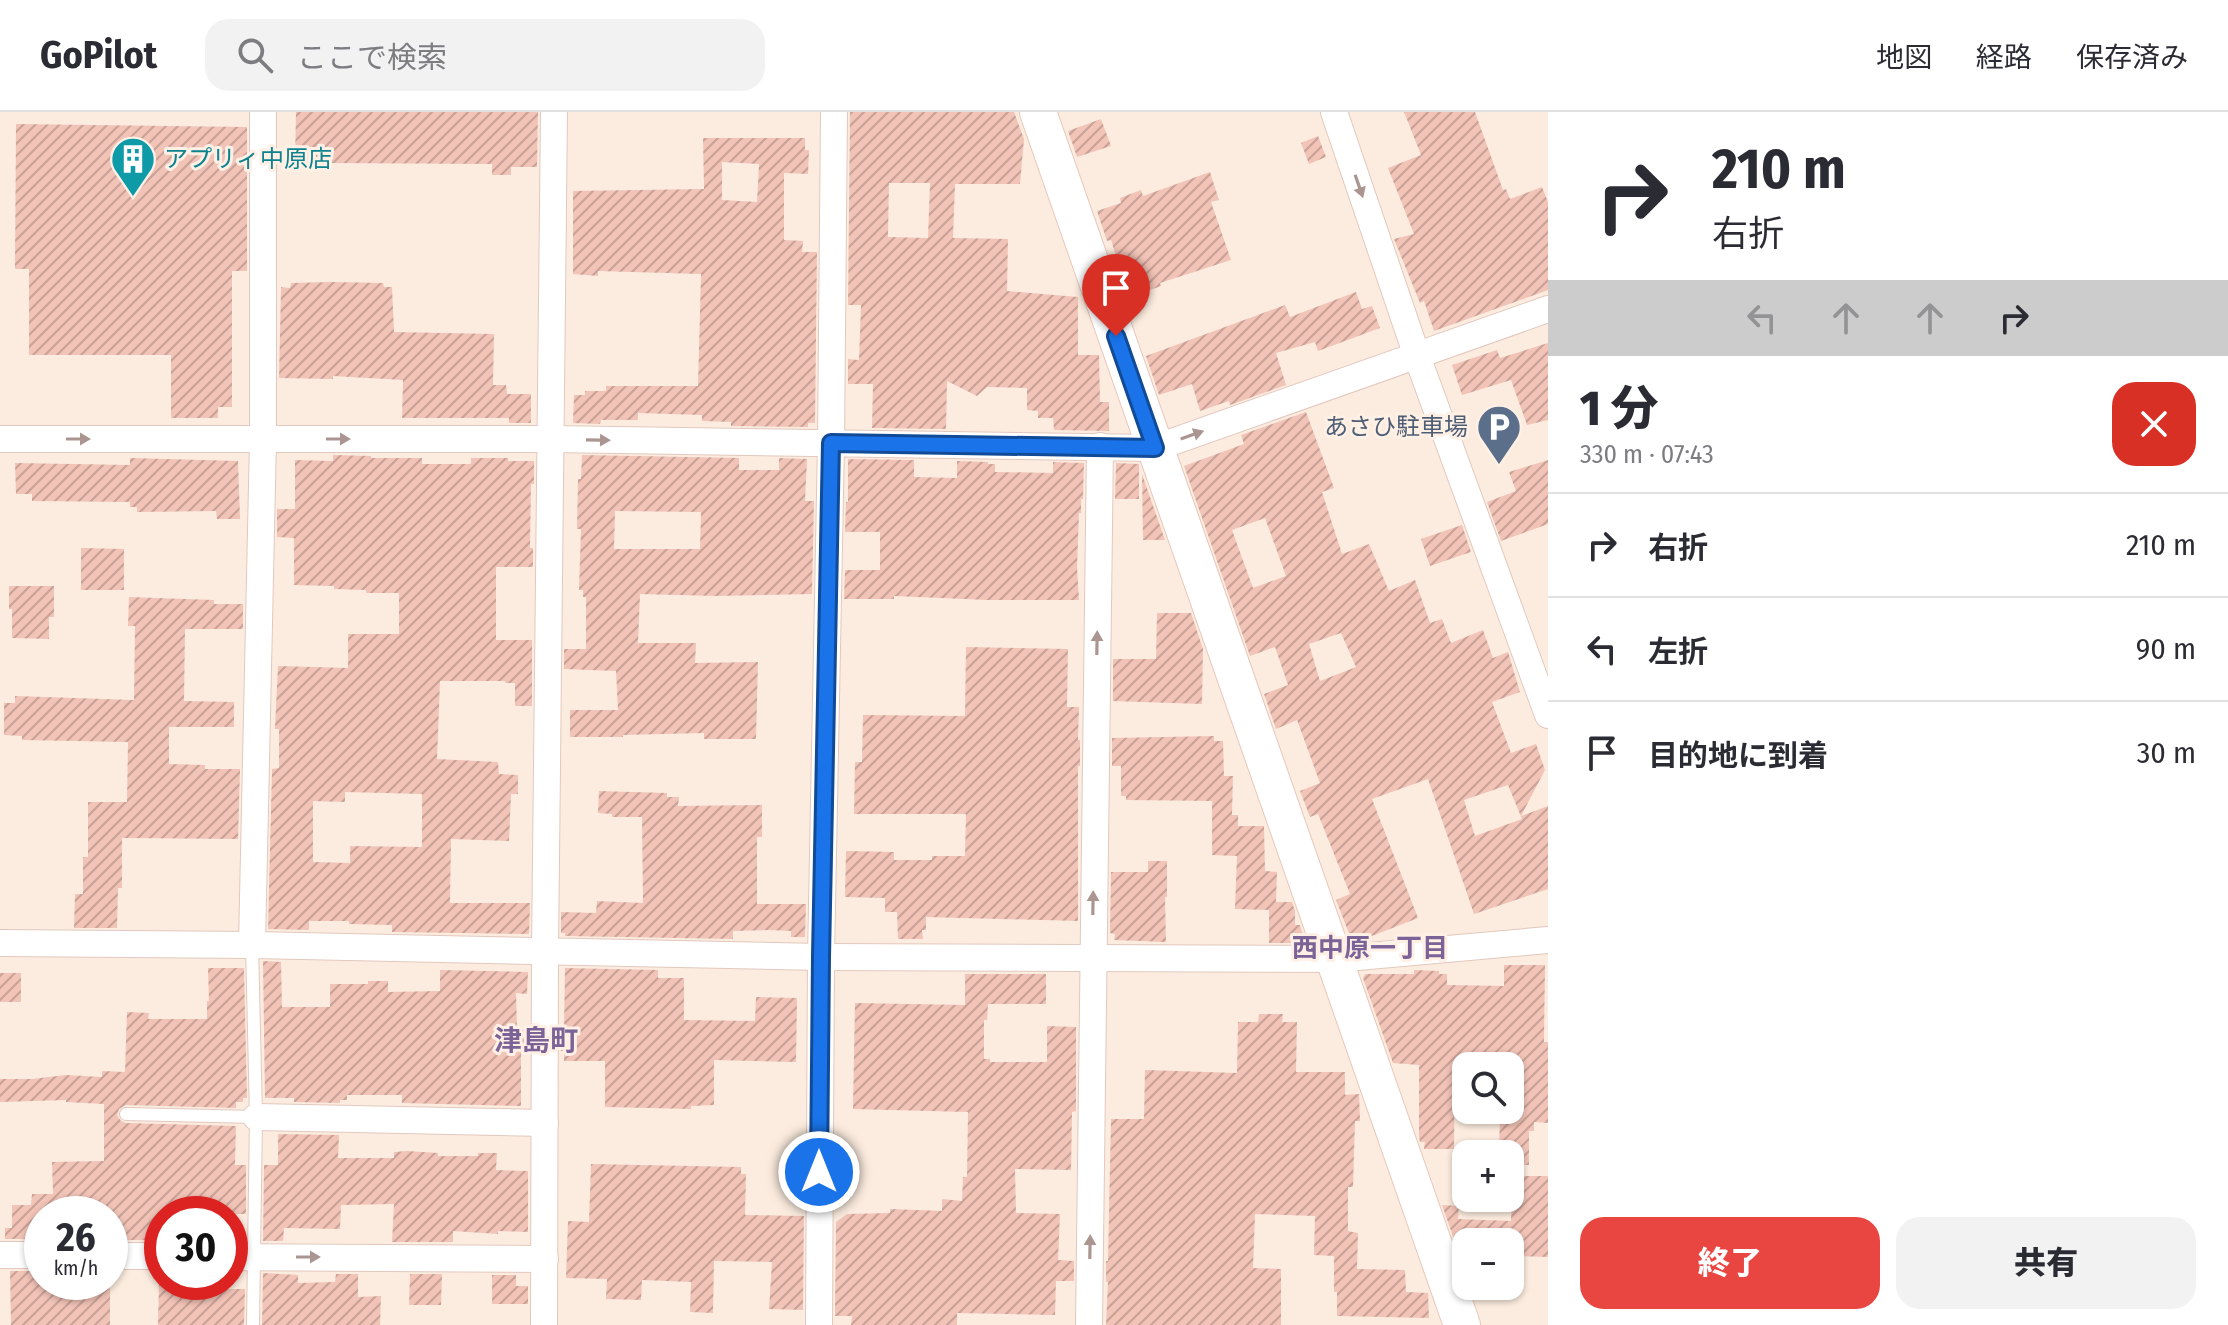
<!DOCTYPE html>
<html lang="ja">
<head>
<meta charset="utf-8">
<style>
  body { margin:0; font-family:"Fira Sans Condensed","Noto Sans JP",sans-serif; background:#f2f2f3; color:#2b2b33; height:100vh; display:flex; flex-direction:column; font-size:30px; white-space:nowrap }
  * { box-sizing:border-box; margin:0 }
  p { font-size:26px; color:#7c7c81 }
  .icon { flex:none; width:44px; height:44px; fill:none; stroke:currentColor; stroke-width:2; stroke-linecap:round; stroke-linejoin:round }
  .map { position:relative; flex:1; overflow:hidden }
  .panel { display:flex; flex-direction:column; background:#fff; width:680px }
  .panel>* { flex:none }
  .top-card { background:#fff; color:#2b2b33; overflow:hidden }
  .tools { position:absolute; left:1452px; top:940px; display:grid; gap:16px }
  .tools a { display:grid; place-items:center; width:72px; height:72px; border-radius:16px; background:#fff; box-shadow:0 2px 6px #0004; font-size:40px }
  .speed { position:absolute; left:24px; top:1084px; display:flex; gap:16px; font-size:40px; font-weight:700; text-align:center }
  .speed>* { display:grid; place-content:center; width:104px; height:104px; border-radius:50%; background:#fff; box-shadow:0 2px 6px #0004; line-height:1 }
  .speed small { font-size:20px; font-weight:400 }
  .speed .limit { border:12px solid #d22; background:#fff; color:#111 }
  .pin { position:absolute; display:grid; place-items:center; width:68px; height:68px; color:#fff; margin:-82px -34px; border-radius:50% 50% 50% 0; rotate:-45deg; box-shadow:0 0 8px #0007 }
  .pin .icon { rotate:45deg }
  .me { position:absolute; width:88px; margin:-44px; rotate:0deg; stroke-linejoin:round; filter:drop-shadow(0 0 6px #0008) }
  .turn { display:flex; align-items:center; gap:28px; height:168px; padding:0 32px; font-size:36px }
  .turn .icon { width:104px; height:104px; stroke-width:2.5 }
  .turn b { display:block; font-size:56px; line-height:68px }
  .lanes { display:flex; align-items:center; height:76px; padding:0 32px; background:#0003; justify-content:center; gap:40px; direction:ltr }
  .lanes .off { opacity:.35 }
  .round { display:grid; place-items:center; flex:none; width:84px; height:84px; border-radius:24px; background:#f2f2f3 }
  .overview { display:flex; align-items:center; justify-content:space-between; height:136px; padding:0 32px }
  h1 { font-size:48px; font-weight:800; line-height:60px }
  .primary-button { display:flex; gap:16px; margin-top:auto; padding:16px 32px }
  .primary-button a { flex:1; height:92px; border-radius:24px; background:#e94641; color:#fff; font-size:32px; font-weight:800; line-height:92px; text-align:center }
  .primary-button a+a { background:#f2f2f3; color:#2b2b33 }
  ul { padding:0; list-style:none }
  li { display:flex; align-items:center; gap:24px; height:104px; padding:0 32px; border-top:2px solid #e1e1e2 }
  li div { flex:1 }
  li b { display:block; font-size:30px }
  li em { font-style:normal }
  header { display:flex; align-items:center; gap:48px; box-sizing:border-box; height:112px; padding:0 40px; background:#fff; border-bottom:2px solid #e1e1e2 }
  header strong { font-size:38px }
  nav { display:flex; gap:44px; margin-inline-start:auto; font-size:28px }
  .search { width:560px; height:72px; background:#f2f2f3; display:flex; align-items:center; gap:20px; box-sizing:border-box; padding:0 28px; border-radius:24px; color:#7c7c81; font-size:30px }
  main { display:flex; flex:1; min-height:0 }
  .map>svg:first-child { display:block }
  .building { fill:url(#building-hatch); fill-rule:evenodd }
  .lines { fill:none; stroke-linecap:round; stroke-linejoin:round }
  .lane-casing { stroke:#e2c8be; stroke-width:14 }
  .street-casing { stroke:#e2c8be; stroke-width:28 }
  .secondary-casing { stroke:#e8c7bb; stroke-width:38 }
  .lane { stroke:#fff; stroke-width:12 }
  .street { stroke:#fff; stroke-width:26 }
  .secondary { stroke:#fff; stroke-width:36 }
  .oneway { fill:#ab9591 }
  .route-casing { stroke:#114b97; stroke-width:20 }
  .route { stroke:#1a73e8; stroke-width:14 }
  .labels { text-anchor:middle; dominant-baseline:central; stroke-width:6; stroke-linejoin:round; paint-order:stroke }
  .culture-label { font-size:24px; fill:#0d838f; stroke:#fff0e6; text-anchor:start }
  .service-label { font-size:24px; fill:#4e5e75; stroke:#fff0e6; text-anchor:end }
  .neighbourhood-label { font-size:26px; font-weight:bold; fill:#7b6297; stroke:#fff0e6 }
  .quarter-label { font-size:28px; font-weight:bold; fill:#7b6297; stroke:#fff0e6 }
</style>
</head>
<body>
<header>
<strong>GoPilot</strong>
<div class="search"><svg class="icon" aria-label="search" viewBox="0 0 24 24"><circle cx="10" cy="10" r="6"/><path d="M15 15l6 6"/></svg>ここで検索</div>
<nav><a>地図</a><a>経路</a><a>保存済み</a></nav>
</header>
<main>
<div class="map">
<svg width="1548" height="1213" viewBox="0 0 1548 1213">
  <defs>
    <pattern id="building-hatch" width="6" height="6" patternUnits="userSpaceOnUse" patternTransform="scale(2)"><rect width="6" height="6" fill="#f2c3b7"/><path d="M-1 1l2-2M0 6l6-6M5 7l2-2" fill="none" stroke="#c8a197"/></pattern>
  </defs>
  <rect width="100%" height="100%" fill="#fcecdf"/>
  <!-- building -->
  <g class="building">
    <path d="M296,0H538L537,55H511V63H492V52L321,51V56L303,55L302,48H295Z"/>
    <path d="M850,0H1014L1024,27L1020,72H955L953,126L1008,127L1007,179L1078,185V243H1099L1100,290H1109V319L1054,318L1053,306H1038V299L1027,298V276L987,275L977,284L947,269L946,317L872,316L873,272H848V247L859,248L861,193H848ZM889,71H930L928,126L888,125Z"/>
    <path d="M1404,0H1475L1503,78L1506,77L1510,87L1542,75L1548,90V178L1434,219L1424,189L1420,191L1394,127L1414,122L1388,56L1421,43Z"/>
    <path d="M1101,7L1111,34L1077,45L1068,19Z"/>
    <path d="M16,12L247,15V159H232V295H218V306H171V243H29V157H15Z"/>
    <path d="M1318,24L1326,45L1309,52L1301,31Z"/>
    <path d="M703,26H805V38H809L808,62L784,61V128L803,129L802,140H817L815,311H808V315L731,314V310L702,309V303L638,301V308H601L600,312L573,311L574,283H585V279H606V274H698L701,162L598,159V164L573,162V79L704,77ZM722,50L759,52L757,90L722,88Z"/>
    <path d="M1210,60L1219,88L1211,90L1231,148L1160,171L1161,174L1126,187L1119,167L1123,166L1111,128L1107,129L1097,99L1121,91L1120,86L1141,78L1143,84Z"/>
    <path d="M332,170L383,171L384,175H392L394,220L494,222L493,273H506L507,282H531V311H509V306H402L403,268L333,264V267L279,266L281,175L290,176L291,171Z"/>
    <path d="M1356,180L1362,197L1372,194L1380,216L1318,239L1315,230L1276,241L1286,273L1230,293L1229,289L1200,299L1192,272L1159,283L1146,244L1285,193L1290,205Z"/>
    <path d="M1548,231V308L1527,313L1511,268L1462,283L1452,253L1497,238L1500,246Z"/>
    <path d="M1306,300L1334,376L1322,380L1342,442L1369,432L1389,479L1415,468L1430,511L1442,507L1451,531L1483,518L1493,546L1508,540L1520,580L1492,590L1511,641L1536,632L1545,658L1521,704L1548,694V777L1474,802L1428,667L1372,687L1418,806L1359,829H1352L1336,788L1350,782L1318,702L1310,705L1300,679L1320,671L1297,608L1276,617L1264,582L1288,573L1275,535L1250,544L1184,354L1244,332L1241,323ZM1265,406L1286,464L1253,476L1232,418ZM1341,521L1356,555L1320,569L1309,532ZM1508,673L1522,707L1475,724L1464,688Z"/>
    <path d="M333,343L371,344V346H422V352H471V346H508V349H534V372H531L530,436H533V455H496V528H532V594H515V571H505V569H440L437,647L498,650L499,662L518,663V682H511L509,729L451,727L450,791H530L529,822L392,820V813L349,812V809H309V818L268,817L272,657L279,656V617H275L278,554L348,556V522H399V481H366V478L334,477V474L294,473V426L277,425V397H295V348L333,349ZM345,680L422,682V735L350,734V751L313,750V689L345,690Z"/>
    <path d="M582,343L739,346V358H779V346L807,347L805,389H814L812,482L717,484L640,482L638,531H696L695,551L758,550L756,627H704V621L623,623V625H570V598H618L616,559L564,557V537H586V485H583V478H579L581,417H577L578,367H581ZM615,399L701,400L700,437H614Z"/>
    <path d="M130,346L238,349L240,407H217L216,399L137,400V395H130V390L32,389V382H16L15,351L130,353Z"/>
    <path d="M848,347L914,348V365L957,366V349L988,350V352H995V360L1053,361V350L1084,351L1083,387H1081V401H1079L1077,455L1079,488H987L894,484V487H844L845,458H880V420H845L846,390H848Z"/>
    <path d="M1548,348V412L1501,429L1487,390L1516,379L1509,360Z"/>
    <path d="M1116,351L1139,352V387H1115Z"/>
    <path d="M1142,362L1165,428H1143Z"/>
    <path d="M1462,413L1471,440L1430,454L1421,427Z"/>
    <path d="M81,436L124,437V478H81Z"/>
    <path d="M9,474H54V505H49V527L12,526V497H9Z"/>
    <path d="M129,485L214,488V492H243V517H185L184,589L234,590V615H169V652L205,653V657H240L238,727L122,726V776H118L117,816H74L75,782H83V745H88V690H127L128,630L22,628V624L4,623V591H15V584L134,588L135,514H128Z"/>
    <path d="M1157,501H1191L1203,537L1202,592L1113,589V547H1156Z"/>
    <path d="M966,535L1068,537L1067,595H1079L1078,628H1080V654H1078V809L926,805V818H922L923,827H898L897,800H885V786L845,785L846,739L894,740V748H932V744H965L966,702H854L855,650H862L863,603L965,604Z"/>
    <path d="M1214,624V629H1223L1224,664H1233L1232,703H1238V714H1264L1265,759L1277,760L1276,790H1292L1295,799V813H1300L1305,831H1269V798L1235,797L1237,744L1212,743V689L1126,688V684H1121V654H1112V626Z"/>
    <path d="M599,679L667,681V685H679L678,694L762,693V725H757V792H806L805,825H791V819L769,818L733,819V827L565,824V821H561V800L596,801L597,789L643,791L642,705H612V702L598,701Z"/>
    <path d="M1148,749H1167V785H1165L1166,830L1114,828L1115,822L1110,821L1111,760H1148Z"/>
    <path d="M263,849L281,850L282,895H330V872H368V869H388V880L440,879V858L528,860L527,882L516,881L517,918H529V939H521V994L402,991V983H347V988H340V991L294,990V986H265Z"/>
    <path d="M1504,853H1545L1544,930H1548V1011L1534,1010V1019H1529V1053H1510V1042H1499L1500,998H1510V953H1455L1454,1037H1424L1425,1030H1420L1419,1025V953L1393,951L1363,866L1365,862H1414V858L1439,859V862H1447V873L1504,874Z"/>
    <path d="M208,856H244L247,986H243V990H236V996L126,993L119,997L117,1003L121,1009L126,1011L236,1014L235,1053H246V1102H162V1128H110V1102H42V1127H5V1116H12V1093H31L32,1082H53L52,1050L104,1049V992L66,990V988L0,990V967H32L66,963L102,965V959L125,960L127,900L149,901L148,907H207V889H209Z"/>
    <path d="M565,856L658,858V866H684V908L755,909L756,885L797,886L796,950L714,948V993L691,994V997L605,995V949H564V939H561V918L564,919Z"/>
    <rect x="0" y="861" width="21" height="29"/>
    <path d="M965,862H1046V892H988L987,908H984V947H990V950H1047V914L1076,915V999L1072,1000L1071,1058L1015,1057L1016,1101L1060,1102L1058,1148L1074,1149V1169H1056L1055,1203L957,1201V1213H851L852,1204H835L836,1110L847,1102L890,1101V1097L942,1099V1087L962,1089L963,1065H967L968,1000L853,997L855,891L965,893Z"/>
    <path d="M1259,902H1283L1282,910H1297L1296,960H1345V983L1359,982L1360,1009H1355L1353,1075H1348V1119L1358,1121L1357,1157L1405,1158L1406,1180L1428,1181L1429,1206L1337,1204V1180H1334V1144L1314,1143L1315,1104L1255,1102L1253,1156L1281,1157V1213H1106L1108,1170H1106V1149H1108L1111,1007H1144L1145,958L1237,961L1238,910H1258Z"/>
    <path d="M278,1022L339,1023L338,1046H394V1040L407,1039L438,1041V1044H478V1041H497L496,1058L528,1059V1120L498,1119V1122L453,1119V1130H392L394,1092L341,1093L340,1117L284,1116L283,1129H263L264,1053H278Z"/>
    <path d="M591,1052L741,1055V1062H746L745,1103L804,1104L803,1198L769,1197L772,1150L714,1149L713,1201L690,1200L691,1170L642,1168L641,1188L606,1187L607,1167L566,1166L568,1109L589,1110Z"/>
    <path d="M1512,1064H1548V1145L1510,1144L1511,1130H1455L1442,1093L1459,1094L1458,1107L1511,1109Z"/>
    <path d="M10,1159H42V1170H110V1213H11Z"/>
    <path d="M263,1161L298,1163V1171L335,1170L336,1162H358V1185L381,1184L380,1213H262Z"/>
    <path d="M410,1162H442L441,1193H409Z"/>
    <path d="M492,1163H516V1174H528V1192H492Z"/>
    <path d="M159,1170H200V1177H245L244,1213H158Z"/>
  </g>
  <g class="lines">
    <!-- lane casing -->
    <g class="lane-casing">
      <g id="lane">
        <path d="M252,833L256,1005L253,1213"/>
        <path d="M126,1002L256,1005"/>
      </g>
    </g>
    <!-- street casing -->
    <g class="street-casing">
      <g id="street">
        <path d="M1334,0L1417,244L1548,603"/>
        <path d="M0,327H551L1155,336L1548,197"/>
        <path d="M0,831L252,833L821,845L1335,847L1548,828"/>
        <path d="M252,833L263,327V0"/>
        <path d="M256,1005L545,1011"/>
        <path d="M0,1143H42"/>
        <path d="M110,1144H162"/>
        <path d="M230,1145L545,1147"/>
        <path d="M544,1213L545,840L554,0"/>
        <path d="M819,1213L821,845L831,331L834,0"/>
        <path d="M1089,1213L1100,334"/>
      </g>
    </g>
    <!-- secondary casing -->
    <g class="secondary-casing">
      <path id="secondary" d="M1038,0L1462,1213"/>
    </g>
    <!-- lane -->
    <use href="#lane" class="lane"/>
    <!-- street -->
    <use href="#street" class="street"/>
    <!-- secondary -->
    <use href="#secondary" class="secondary"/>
  </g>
  <!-- one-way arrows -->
  <defs><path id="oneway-solid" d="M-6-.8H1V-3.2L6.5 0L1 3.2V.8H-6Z" transform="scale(2)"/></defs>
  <g class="oneway">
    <use href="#oneway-solid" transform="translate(1359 74) rotate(71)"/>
    <use href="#oneway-solid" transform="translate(1192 323) rotate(-19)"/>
    <use href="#oneway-solid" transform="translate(78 327)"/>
    <use href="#oneway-solid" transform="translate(338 327)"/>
    <use href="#oneway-solid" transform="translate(598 328) rotate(1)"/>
    <use href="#oneway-solid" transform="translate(1097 531) rotate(-89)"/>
    <use href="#oneway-solid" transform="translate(1093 791) rotate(-89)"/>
    <use href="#oneway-solid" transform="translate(1090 1135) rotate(-89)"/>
    <use href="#oneway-solid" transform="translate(308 1145)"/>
  </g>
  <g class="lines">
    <!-- route casing -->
    <g class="route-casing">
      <path id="route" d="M819,1060L821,845L831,331L1155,336L1116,224"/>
    </g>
    <!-- route -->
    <use href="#route" class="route"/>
  </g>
  <!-- icons -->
  <defs>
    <g id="building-pin" transform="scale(2.3)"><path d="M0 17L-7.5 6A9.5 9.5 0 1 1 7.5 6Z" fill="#0f9aa8" stroke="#fff0e6"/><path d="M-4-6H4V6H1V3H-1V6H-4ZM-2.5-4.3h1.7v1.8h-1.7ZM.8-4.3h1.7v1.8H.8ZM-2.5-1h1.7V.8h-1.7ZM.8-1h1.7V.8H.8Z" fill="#fff"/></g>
    <g id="parking-pin" transform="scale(2.3)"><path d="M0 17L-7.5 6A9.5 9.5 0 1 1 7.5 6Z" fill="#5c6f8a" stroke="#fff0e6"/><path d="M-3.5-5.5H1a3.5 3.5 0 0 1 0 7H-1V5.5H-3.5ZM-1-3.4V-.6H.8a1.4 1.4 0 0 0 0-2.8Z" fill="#fff"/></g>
  </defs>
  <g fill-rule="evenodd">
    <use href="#building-pin" x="133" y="47"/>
    <use href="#parking-pin" x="1499" y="315"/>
  </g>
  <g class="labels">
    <!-- culture labels -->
    <g class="culture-label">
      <text x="164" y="47">アプリィ中原店</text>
    </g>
    <!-- service labels -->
    <g class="service-label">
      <text x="1468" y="315">あさひ駐車場</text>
    </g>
    <!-- neighbourhood labels -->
    <g class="neighbourhood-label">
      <text x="1370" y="836">西中原一丁目</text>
    </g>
    <!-- quarter labels -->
    <g class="quarter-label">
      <text x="536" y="928">津島町</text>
    </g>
  </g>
</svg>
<div class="tools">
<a><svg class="icon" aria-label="search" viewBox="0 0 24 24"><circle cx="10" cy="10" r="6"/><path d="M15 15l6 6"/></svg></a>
<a>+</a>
<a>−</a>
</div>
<div class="speed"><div>26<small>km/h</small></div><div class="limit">30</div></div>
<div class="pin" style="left:1116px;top:224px;background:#d93025"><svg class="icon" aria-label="arrive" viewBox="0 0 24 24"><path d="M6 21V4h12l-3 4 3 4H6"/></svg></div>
<svg class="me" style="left:819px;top:1060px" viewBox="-20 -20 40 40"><circle r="17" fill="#1a73e8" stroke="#fff" stroke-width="3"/><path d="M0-11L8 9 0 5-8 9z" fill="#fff"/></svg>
</div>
<section class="panel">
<div class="top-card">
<div class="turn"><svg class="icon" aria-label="right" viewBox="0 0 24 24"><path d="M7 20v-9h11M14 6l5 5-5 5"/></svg><div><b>210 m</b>右折</div></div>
<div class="lanes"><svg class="icon off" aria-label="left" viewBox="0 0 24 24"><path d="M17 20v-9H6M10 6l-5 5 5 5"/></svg><svg class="icon off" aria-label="ahead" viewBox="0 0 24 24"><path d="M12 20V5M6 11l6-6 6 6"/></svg><svg class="icon off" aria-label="ahead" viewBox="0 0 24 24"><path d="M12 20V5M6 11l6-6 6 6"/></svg><svg class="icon" aria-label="right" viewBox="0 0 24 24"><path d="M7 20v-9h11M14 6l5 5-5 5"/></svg></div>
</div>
<div class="overview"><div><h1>1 分</h1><p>330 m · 07:43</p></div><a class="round" style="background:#d93025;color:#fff"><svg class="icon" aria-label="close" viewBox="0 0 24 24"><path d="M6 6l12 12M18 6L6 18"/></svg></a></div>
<ul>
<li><svg class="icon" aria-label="right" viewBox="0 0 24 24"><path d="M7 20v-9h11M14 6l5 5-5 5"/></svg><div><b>右折</b></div><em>210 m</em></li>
<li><svg class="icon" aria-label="left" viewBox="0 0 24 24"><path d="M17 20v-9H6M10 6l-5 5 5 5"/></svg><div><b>左折</b></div><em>90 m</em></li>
<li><svg class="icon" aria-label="arrive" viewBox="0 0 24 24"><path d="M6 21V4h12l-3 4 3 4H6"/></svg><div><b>目的地に到着</b></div><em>30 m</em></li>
</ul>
<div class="primary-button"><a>終了</a><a>共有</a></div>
</section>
</main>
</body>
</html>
